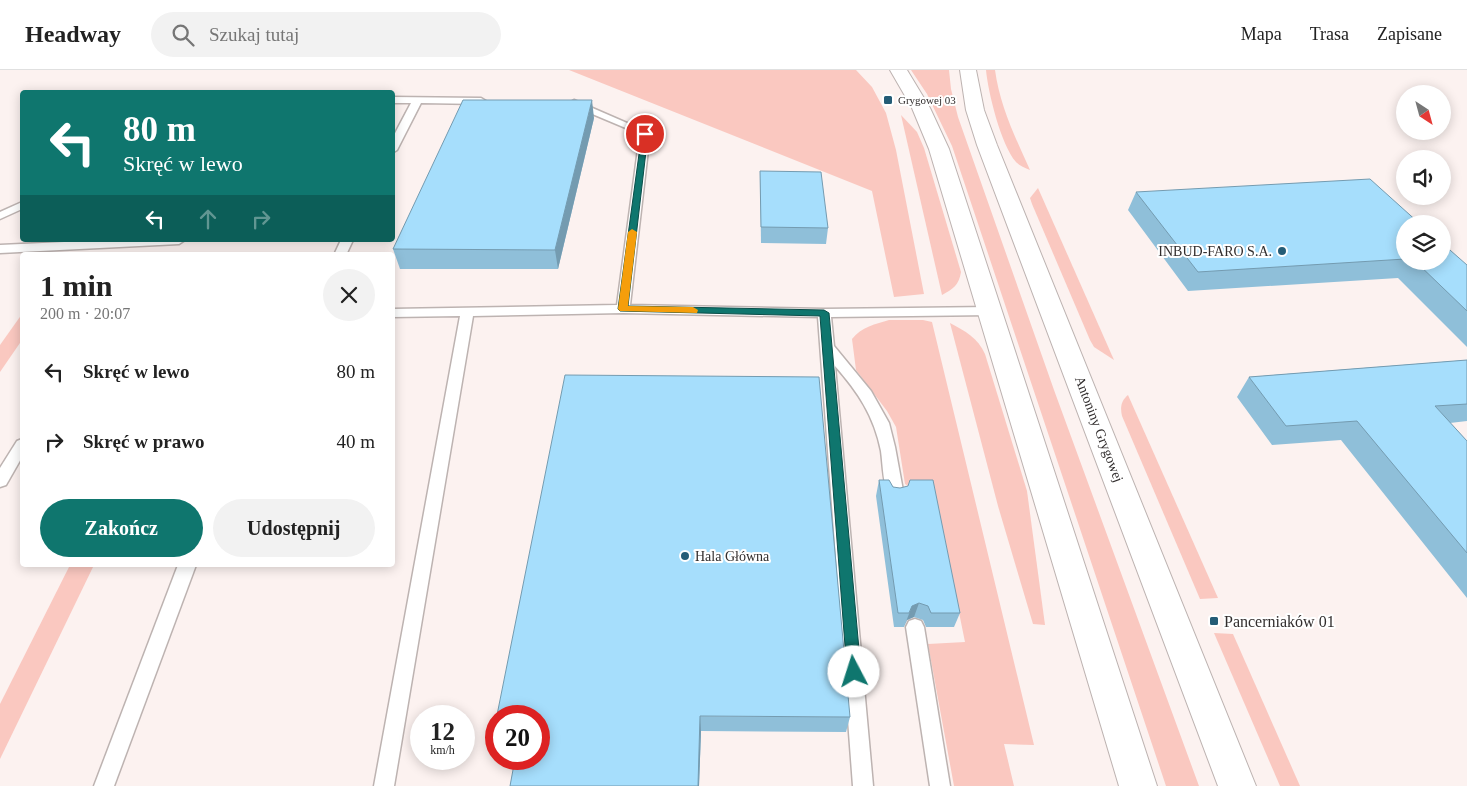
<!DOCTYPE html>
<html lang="pl">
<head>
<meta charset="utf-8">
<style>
  body { margin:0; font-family:"Times New Roman",serif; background:#f2f2f2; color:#222; height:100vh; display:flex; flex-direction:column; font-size:19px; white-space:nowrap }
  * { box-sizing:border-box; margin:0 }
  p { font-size:16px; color:#767676 }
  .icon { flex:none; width:28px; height:28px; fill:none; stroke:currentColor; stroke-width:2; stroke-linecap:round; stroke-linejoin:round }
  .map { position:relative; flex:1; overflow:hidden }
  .drawer { position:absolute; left:20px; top:182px; width:375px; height:315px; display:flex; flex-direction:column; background:#fff; border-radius:5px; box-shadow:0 2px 12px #0003 }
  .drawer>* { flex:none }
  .banner { position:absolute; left:20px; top:20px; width:375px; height:152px; border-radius:5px; box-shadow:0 2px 12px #0003; background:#0f766e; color:#fff; overflow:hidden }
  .needle { width:32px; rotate:144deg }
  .buttons { position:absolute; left:1396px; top:15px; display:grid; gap:10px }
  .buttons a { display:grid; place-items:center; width:55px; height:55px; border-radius:50%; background:#fff; box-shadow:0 2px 12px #0003; font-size:25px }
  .speed { position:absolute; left:410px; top:635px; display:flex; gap:10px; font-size:25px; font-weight:700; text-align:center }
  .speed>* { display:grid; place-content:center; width:65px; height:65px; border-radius:50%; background:#fff; box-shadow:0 2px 12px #0003; line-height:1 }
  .speed small { font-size:12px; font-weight:400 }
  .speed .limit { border:8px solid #d22; background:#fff; color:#111 }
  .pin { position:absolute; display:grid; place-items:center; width:42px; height:42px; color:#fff; margin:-21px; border:2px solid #fff; border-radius:50%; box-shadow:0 1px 5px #0007 }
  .me { position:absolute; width:55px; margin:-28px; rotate:355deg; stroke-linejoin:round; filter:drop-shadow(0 0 4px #0008) }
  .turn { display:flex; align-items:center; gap:18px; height:105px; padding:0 20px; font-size:22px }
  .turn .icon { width:65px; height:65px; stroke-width:2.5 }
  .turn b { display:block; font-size:35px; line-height:42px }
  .lanes { display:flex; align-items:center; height:48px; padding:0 20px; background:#0003; justify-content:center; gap:25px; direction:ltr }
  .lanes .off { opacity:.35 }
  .round { display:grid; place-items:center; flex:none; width:52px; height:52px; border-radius:26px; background:#f2f2f2 }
  .summary { display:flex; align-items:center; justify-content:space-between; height:85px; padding:0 20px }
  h1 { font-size:30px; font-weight:600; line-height:38px }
  .primary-button { display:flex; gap:10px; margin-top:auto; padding:10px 20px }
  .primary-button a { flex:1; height:58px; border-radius:30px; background:#0f766e; color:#fff; font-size:20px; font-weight:600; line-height:58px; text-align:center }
  .primary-button a+a { background:#f2f2f2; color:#222 }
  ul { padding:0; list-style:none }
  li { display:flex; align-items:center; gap:15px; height:70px; padding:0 20px }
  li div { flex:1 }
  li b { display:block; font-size:19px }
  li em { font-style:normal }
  header { display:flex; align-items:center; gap:30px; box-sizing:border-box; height:70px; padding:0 25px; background:#fff; border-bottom:1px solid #e0e0e0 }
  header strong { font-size:24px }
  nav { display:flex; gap:28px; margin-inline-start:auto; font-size:18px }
  .search { width:350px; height:45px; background:#f2f2f2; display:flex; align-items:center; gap:12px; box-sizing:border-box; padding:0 18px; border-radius:28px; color:#767676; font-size:19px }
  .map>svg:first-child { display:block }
  .green { fill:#fac8c0 }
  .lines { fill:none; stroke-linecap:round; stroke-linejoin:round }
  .service-casing { stroke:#bdb3b1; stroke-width:3 }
  .tertiary-casing { stroke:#bdb3b1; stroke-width:2 }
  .service { fill:#fff; fill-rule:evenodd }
  .tertiary { fill:#fff; fill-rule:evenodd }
  .wall { fill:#8fbfd9 }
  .shaded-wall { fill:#749bb0 }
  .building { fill:#a6defc; stroke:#749bb0 }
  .route { fill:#0f766e; stroke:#0a4d48 }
  .slow { fill:#f59e0b }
  .poi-dot { fill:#245c76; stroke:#fff; stroke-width:2 }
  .labels { text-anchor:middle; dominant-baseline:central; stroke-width:4; stroke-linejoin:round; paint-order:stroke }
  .far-poi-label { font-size:11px; fill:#312d2d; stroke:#fff; text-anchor:start }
  .poi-label { font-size:14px; fill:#312d2d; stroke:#fff; text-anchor:end }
  .street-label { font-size:14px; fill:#312d2d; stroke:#fff }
  .near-poi-label { font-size:16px; fill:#312d2d; stroke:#fff; text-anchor:start }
</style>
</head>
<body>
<header>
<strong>Headway</strong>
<div class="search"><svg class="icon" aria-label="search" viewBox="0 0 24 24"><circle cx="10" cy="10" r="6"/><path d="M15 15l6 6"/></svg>Szukaj tutaj</div>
<nav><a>Mapa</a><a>Trasa</a><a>Zapisane</a></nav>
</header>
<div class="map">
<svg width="1467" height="716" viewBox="0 0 1467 716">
  <rect width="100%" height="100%" fill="#fcf2f0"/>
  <!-- green -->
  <g class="green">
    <path d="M569,0H856L872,17L886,43L896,80L924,224L894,227L872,121Z"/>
    <path d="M911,0H949L951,19L958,47L1054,320L1199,716H1166L952,76L927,24Z"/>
    <path d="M986,0H995C1000,36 1015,67 1030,100C1025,98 1020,96 1016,92C1001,75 988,22 986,0Z"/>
    <path d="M901,45L917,62L924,78L961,202C959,215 953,219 942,225Z"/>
    <path d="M1038,118L1114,290L1094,277L1090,270L1032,134L1030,128Z"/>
    <path d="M22,244V270L0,302V275Z"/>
    <path d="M889,250H923L932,252L1034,675L1004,674L1014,716H954L928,574L965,572L934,419H913L905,414L896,357L887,341L856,300L852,269C861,257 876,254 889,250Z"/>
    <path d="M950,253C965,261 978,268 985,284L1027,421L1045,555L1033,554L998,436Z"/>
    <path d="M1128,325L1218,528L1200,529L1122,346C1120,337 1121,331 1128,325Z"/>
    <path d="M70,495H94L0,689V634Z"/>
    <path d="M1214,563L1233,564L1300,716H1280Z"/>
  </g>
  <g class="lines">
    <!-- service casing -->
    <g class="service-casing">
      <g id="service">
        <path d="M392,27L481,28L486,31L481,34L421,33L397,80L392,83V69L411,33H392Z"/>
        <path d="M574,30L650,63L630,235L824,239L991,237L998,241L991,245L831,247L834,276L871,321L889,353L895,377L904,426L902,431L896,432L890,431C883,416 883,396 881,381C874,346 858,322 835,296L873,716H853L818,247L623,243L473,246L394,716H374L460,246L392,247V239L617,235L640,64L571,35L569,33Z"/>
        <path d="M22,132V139L0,149V142Z"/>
        <path d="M107,170H185L179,174L0,183V175Z"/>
        <path d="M341,170H353L346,185H334Z"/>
        <path d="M22,369V387L6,415L0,417V398L17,371Z"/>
        <path d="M178,495H196L114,716H94Z"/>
        <path d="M915,549L921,551L924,557L950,716H930L906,557L909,551Z"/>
      </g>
    </g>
    <!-- tertiary casing -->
    <g class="tertiary-casing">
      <g id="tertiary">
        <path d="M890,0H907L930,38L949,79L1157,716H1119L929,79L912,38Z"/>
        <path d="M960,0H976L984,40L997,75L1256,716H1218L977,75L966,40Z"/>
      </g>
    </g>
    <!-- service -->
    <use href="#service" class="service"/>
    <!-- tertiary -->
    <use href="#tertiary" class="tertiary"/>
  </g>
  <!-- wall -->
  <g class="wall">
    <path d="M594,48L558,199H400L393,179Z"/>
    <path d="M760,101L828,158L826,174L761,173Z"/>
    <path d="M1136,122L1405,154V191H1442L1467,195V277L1398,208L1188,221L1128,140Z"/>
    <path d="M1467,290V351L1450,353L1467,371V528L1341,370L1272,375L1237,327L1249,307Z"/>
    <path d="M879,410L960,543L954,557H926L923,550L914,547L907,550L904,557H894L876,426Z"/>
    <path d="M497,645L850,647L846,662L701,661L699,716H510L539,646H497Z"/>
  </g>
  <!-- shaded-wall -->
  <g class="shaded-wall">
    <path d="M592,30L594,48L558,199L555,180Z"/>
    <path d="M919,533L914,547L907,550L904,557L912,536Z"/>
    <path d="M700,646L701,661L699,716H698Z"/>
  </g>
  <!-- building -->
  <g class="building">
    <path d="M463,30H592L555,180L393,179Z"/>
    <path d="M760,101L821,102L828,158L761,157Z"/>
    <path d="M1370,109L1420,154H1405V189L1198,202L1136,122Z"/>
    <path d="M1442,173L1467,195V241L1415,191H1442Z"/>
    <path d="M1467,290V334L1435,336L1467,371V483L1357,351L1286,356L1249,307Z"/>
    <path d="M565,305L819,307L850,647L700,646L698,716H510L515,689H539V646L497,645Z"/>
    <path d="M879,410H889L893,417L900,418L908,416L910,410H933L960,543H931L928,536L919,533L912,536L909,543H898Z"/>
  </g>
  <!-- route -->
  <path class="route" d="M642,62L648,64L628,236L824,240L829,243L861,602L859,606L854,608L849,606L847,602L820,246L620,241L618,239Z"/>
  <!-- slow -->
  <path class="slow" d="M632,159L637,162L628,236L693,237L698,240L697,243L620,241L618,239L628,162Z"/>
  <!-- markers -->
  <g class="poi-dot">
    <rect x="883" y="25" width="10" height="10" rx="2.5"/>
    <circle cx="1282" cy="181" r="5"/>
    <circle cx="685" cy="486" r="5"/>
    <rect x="1209" y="546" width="10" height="10" rx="2.5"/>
  </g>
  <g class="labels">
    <!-- far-poi labels -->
    <g class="far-poi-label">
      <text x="898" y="30">Grygowej 03</text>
    </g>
    <!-- poi labels -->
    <g class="poi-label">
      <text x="1272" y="181">INBUD-FARO S.A.</text>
      <text x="695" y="486" text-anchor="start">Hala Główna</text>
    </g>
    <!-- street labels -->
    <g class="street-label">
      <text transform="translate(1099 359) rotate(69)">Antoniny Grygowej</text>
    </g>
    <!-- near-poi labels -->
    <g class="near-poi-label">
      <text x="1224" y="551">Pancerniaków 01</text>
    </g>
  </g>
</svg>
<div class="buttons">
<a><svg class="needle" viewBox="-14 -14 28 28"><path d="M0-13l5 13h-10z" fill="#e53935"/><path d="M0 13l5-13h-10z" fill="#767676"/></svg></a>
<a><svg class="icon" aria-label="sound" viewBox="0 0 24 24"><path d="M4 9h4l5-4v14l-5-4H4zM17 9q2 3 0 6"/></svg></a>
<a><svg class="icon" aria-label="layers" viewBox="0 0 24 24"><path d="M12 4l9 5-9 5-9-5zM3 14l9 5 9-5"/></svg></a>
</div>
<div class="speed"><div>12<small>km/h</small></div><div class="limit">20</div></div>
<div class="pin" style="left:645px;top:64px;background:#d93025"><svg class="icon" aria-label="arrive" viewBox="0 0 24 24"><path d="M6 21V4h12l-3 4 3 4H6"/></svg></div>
<svg class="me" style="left:854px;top:602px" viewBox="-20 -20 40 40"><circle r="19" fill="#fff"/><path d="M0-13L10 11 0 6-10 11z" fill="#0f766e"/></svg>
<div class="banner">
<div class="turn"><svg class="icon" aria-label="left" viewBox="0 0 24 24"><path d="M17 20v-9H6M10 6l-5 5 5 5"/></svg><div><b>80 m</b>Skręć w lewo</div></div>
<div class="lanes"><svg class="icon" aria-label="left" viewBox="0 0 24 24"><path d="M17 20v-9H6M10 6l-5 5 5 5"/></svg><svg class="icon off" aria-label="ahead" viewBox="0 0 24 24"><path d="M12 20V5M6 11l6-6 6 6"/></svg><svg class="icon off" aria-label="right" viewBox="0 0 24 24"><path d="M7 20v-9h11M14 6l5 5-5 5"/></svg></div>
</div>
<section class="drawer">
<div class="summary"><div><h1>1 min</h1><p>200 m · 20:07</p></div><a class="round"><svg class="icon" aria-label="close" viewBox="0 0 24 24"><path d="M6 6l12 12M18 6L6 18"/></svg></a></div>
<ul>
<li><svg class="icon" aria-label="left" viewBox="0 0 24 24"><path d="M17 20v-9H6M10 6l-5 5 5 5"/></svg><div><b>Skręć w lewo</b></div><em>80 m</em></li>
<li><svg class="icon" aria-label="right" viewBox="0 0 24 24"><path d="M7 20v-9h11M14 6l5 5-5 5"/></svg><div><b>Skręć w prawo</b></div><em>40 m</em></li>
</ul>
<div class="primary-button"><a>Zakończ</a><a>Udostępnij</a></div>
</section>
</div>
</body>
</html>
